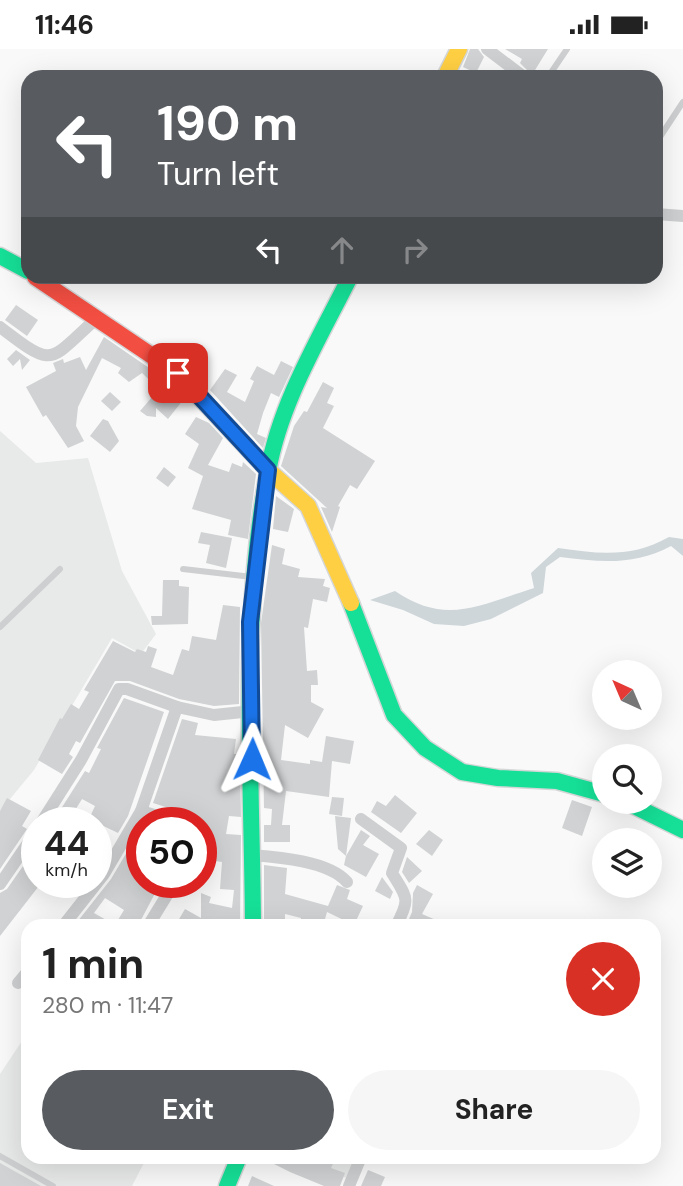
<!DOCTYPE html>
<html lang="en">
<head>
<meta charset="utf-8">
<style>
  body { margin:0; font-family:"DM Sans",sans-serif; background:#f6f6f6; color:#222; height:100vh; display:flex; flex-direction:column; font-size:26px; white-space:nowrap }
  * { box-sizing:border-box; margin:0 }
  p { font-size:23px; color:#767676 }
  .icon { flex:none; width:38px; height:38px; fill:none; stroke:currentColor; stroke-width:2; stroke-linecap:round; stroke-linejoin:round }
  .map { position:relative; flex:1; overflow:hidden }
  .panel { position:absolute; left:21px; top:870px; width:640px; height:245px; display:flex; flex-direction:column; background:#fff; border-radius:21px; box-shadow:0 7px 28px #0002 }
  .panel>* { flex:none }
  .top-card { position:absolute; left:21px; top:21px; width:642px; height:214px; border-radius:21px; box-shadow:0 7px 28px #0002; background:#585c60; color:#fff; overflow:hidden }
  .needle { width:46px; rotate:316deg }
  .buttons { position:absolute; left:592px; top:611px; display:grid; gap:14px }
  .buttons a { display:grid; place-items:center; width:70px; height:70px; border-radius:50%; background:#fff; box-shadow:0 7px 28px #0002; font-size:35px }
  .speed { position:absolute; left:21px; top:758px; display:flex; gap:14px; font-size:35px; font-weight:700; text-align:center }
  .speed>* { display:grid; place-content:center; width:91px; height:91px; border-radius:50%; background:#fff; box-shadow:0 7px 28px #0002; line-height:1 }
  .speed small { font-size:18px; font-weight:400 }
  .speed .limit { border:10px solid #d22; background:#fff; color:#111 }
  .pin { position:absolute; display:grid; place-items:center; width:60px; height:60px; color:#fff; margin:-30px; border-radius:14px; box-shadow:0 4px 10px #0006 }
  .me { position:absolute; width:77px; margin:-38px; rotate:1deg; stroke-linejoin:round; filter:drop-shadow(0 0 5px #0008) }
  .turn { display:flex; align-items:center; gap:24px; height:147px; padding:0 21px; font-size:32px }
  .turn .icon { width:91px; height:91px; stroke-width:2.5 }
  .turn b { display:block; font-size:49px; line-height:60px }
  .lanes { display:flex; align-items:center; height:66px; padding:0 21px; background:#0003; justify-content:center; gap:35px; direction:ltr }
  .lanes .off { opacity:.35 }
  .round { display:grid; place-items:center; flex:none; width:74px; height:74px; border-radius:37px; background:#f6f6f6 }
  .head { display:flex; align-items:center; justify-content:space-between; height:119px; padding:0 21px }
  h1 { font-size:42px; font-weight:700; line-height:52px }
  .button { display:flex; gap:14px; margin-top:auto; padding:14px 21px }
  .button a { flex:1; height:80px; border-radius:42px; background:#585c60; color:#fff; font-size:28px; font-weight:700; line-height:80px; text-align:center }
  .button a+a { background:#f6f6f6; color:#222 }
  .status { display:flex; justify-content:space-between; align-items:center; height:49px; padding:0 35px; background:#fff; direction:ltr }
  .status svg { height:19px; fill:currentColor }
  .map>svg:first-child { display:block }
  .built { fill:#e8e9e9 }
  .water { fill:#ced6d9 }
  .building { fill:#d0d2d3; fill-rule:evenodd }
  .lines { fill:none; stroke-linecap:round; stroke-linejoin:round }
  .fast-casing { stroke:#d5d6d7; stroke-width:19 }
  .slow-casing { stroke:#d5d6d7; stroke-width:19 }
  .jam-casing { stroke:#d5d6d7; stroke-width:19 }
  .lane { stroke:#cecfd0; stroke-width:6 }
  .street { stroke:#cecfd0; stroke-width:12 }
  .fast { stroke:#16e098; stroke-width:16 }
  .slow { stroke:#ffcf43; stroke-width:16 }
  .jam { stroke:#f24e42; stroke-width:16 }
  .route-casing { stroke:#114b97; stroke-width:18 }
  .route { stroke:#1a73e8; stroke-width:12 }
</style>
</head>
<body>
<div class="status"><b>11:46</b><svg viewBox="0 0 49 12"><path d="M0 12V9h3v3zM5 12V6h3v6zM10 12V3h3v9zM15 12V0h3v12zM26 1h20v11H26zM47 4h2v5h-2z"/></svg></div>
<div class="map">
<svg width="683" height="1137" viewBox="0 0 683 1137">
  <rect width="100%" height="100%" fill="#f9f9f9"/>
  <!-- built -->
  <g class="built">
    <path d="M0,382L36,414L88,409L122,522L156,585L141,605L112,589L34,721L0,762Z"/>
    <path d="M22,992L28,995V1108H147L132,1137H0V1025Z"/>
    <path d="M296,1108H359L349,1130Z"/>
  </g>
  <!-- water -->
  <path class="water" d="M669,488L683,490V507L671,497C634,517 600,513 560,508L546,518L543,544L491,570L464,577L434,575L403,561L370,551L395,542C446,577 480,556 534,539L531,524L558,499C599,505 632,509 669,488Z"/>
  <!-- building -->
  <g class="building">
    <path d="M470,0H478L484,8L476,24L463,18Z"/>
    <path d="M505,0H548L532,26L520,14L522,10Z"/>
    <path d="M16,256L38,271L27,287L5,271Z"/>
    <path d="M104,288L155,323L183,351L168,370L156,359V368L147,367L140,362L159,340L142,324L129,333L118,324L121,319L102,309L78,358L76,377L84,392L68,399L46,366L43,368L26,338L56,322L53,314L63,310L64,314L80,308L86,321Z"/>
    <path d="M16,301L30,311L22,321L20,310L13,317L7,310Z"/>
    <path d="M281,312L293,318L279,348L271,344L263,364L257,385L266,389L263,399L210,341L225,320L237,326L227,343L245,353L254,332L250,330L257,317L274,326Z"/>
    <path d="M323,333L334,339L327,354L334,357L323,379L375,412L357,440L350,436L338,457L340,458L332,483L321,458L327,459L281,417L294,377L304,362L307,363Z"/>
    <path d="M110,343L121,353L112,362L101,352Z"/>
    <path d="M196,368L209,374L223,389L208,416L229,423L232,414L242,418L243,413L256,425L248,490L228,486L231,471L192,460L203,427L188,419L199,395L185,385Z"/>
    <path d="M103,370L108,372L119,392L110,403L90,387Z"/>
    <path d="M164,418L176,428L168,438L156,429Z"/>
    <path d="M276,447L294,460L288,483L273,480Z"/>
    <path d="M201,483L232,489L226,519L206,514L210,496L198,494Z"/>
    <path d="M272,496L285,500L282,515L300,520L298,528L325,530L323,537L330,539L327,553L313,550L308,579L304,578L307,622L317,621L318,636H311V653L324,660L308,689L285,676L281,711L310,715V711L322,713L326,687L354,692L350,715L332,712L329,748L286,742L282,776H290V793H264V776H271L272,760L264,759L261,574Z"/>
    <path d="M163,531H179V537L189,538L188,575L152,576L151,567H162Z"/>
    <path d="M223,556L240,558L239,655L214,657L179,650L130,632H115L80,694L76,692L69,705L73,708L62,725L38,711L60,669L62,670L71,655L79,660L89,643L84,641L113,592L135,603L137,600L146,603L148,597L157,600L151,618L173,626L182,600L189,602L192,587L216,591Z"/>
    <path d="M124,649L164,663L128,767L118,784L89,770L95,757L82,750L74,763L90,774H52L85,722L89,724L101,700L97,699Z"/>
    <path d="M182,670L198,674L195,686L236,690L234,705H240L241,768L229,767L226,785L241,786L240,877H175L185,860L201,869V844L211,848L209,854L232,859L234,841L220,840L222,813L201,810V774L189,772L172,760L153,754Z"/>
    <path d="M395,746L417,764L401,784L371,763L377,752L386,757Z"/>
    <path d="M332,748L344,749L342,767L329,765Z"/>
    <path d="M7,749L31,762L22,777L27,780L0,820V762Z"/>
    <path d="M572,751L592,758L582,787L562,779Z"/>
    <path d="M335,767L351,769L346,807L361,781L370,787L363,796L379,805L366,828L344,816L346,807L338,800Z"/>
    <path d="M140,781L142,833H161L142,869L136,877H74L111,830ZM105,849L124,861L115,876L94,864Z"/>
    <path d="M429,781L443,791L432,807L416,795Z"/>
    <path d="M37,797V833H42L0,887V844L7,840Z"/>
    <path d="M407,808L422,822L409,834L402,823Z"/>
    <path d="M264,816L287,819L285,845L328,857L337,836L350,841L347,850L363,857L354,876L327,863L323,877H300L301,869L285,865V877L264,876Z"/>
    <path d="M382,828L393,843L390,850L375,842Z"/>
    <path d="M417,836L433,845L422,865L436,871L434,877H406L412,863L413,844Z"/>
    <path d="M278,1108H336L331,1119L345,1124L340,1137H324L290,1123L274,1115Z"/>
    <path d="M0,1114L41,1137H0Z"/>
    <path d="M368,1121L385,1128L381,1137H361Z"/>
    <path d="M252,1127L274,1137H248Z"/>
  </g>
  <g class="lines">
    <!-- fast casing -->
    <g class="fast-casing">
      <g id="fast">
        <path d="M0,207L28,222"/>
        <path d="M351,554L394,666L425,699L462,723L498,729L557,732L604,745"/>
        <path d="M624,752L683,781"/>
        <path d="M253,877C252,726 240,572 268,423C280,354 319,290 350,228"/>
        <path d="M227,1137L239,1108"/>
      </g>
    </g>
    <!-- slow casing -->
    <g class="slow-casing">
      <g id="slow">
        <path d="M445,28L459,0"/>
        <path d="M176,323L268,421L308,457L351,554"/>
      </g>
    </g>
    <!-- jam casing -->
    <g class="jam-casing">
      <path id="jam" d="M35,228L176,323"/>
    </g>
    <!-- lane -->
    <g class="lane">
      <path d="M548,28L567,0"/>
      <path d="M656,94L683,53"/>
      <path d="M183,520L252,528"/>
      <path d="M0,578L60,520"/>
      <path d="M0,1107L53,1137"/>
    </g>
    <!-- street -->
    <g class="street">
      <path d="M487,0L524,28"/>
      <path d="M656,165L683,167"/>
      <path d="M0,278C55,320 47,314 97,269"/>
      <path d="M141,762L181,774"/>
      <path d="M361,770L401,799L392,824C407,849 411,849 396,877"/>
      <path d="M41,774L81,711L119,640H127L177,658L214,666L252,662"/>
      <path d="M251,806C278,808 329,812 347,833"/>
      <path d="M0,835L37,781"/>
      <path d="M63,877L104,825L141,762L177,658"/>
      <path d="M148,877L175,833"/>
      <path d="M18,934L28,922"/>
      <path d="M349,1137L361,1108"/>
    </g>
    <!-- fast -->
    <use href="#fast" class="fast"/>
    <!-- slow -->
    <use href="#slow" class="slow"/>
    <!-- jam -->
    <use href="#jam" class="jam"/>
  </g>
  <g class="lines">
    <!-- route casing -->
    <g class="route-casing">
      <path id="route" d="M178,324L268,421L250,573L252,710"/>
    </g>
    <!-- route -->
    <use href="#route" class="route"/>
  </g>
</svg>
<div class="buttons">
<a><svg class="needle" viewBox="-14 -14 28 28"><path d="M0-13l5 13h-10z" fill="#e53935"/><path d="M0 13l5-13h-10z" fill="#767676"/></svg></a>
<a><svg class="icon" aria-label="search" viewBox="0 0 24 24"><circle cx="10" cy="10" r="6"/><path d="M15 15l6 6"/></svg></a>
<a><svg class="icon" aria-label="layers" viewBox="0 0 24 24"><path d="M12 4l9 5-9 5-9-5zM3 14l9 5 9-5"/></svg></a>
</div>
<div class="speed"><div>44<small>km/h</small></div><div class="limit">50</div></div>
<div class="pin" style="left:178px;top:324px;background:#d93025"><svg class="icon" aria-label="arrive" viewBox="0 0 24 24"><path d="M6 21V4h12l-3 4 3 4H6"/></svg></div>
<svg class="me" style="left:252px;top:710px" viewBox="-20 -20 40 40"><path d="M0-17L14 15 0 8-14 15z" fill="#1a73e8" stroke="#fff" stroke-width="4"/></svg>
<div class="top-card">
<div class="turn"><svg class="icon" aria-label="left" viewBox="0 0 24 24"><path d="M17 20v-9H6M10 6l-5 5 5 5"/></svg><div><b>190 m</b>Turn left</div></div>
<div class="lanes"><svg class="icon" aria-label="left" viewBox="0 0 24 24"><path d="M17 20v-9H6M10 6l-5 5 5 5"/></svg><svg class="icon off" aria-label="ahead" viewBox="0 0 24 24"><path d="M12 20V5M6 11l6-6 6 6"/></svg><svg class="icon off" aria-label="right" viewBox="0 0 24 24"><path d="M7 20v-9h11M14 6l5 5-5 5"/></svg></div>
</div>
<section class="panel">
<div class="head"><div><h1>1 min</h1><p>280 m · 11:47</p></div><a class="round" style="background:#d93025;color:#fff"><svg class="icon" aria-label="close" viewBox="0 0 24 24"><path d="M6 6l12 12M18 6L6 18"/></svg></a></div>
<div class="button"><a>Exit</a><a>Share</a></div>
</section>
</div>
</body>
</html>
